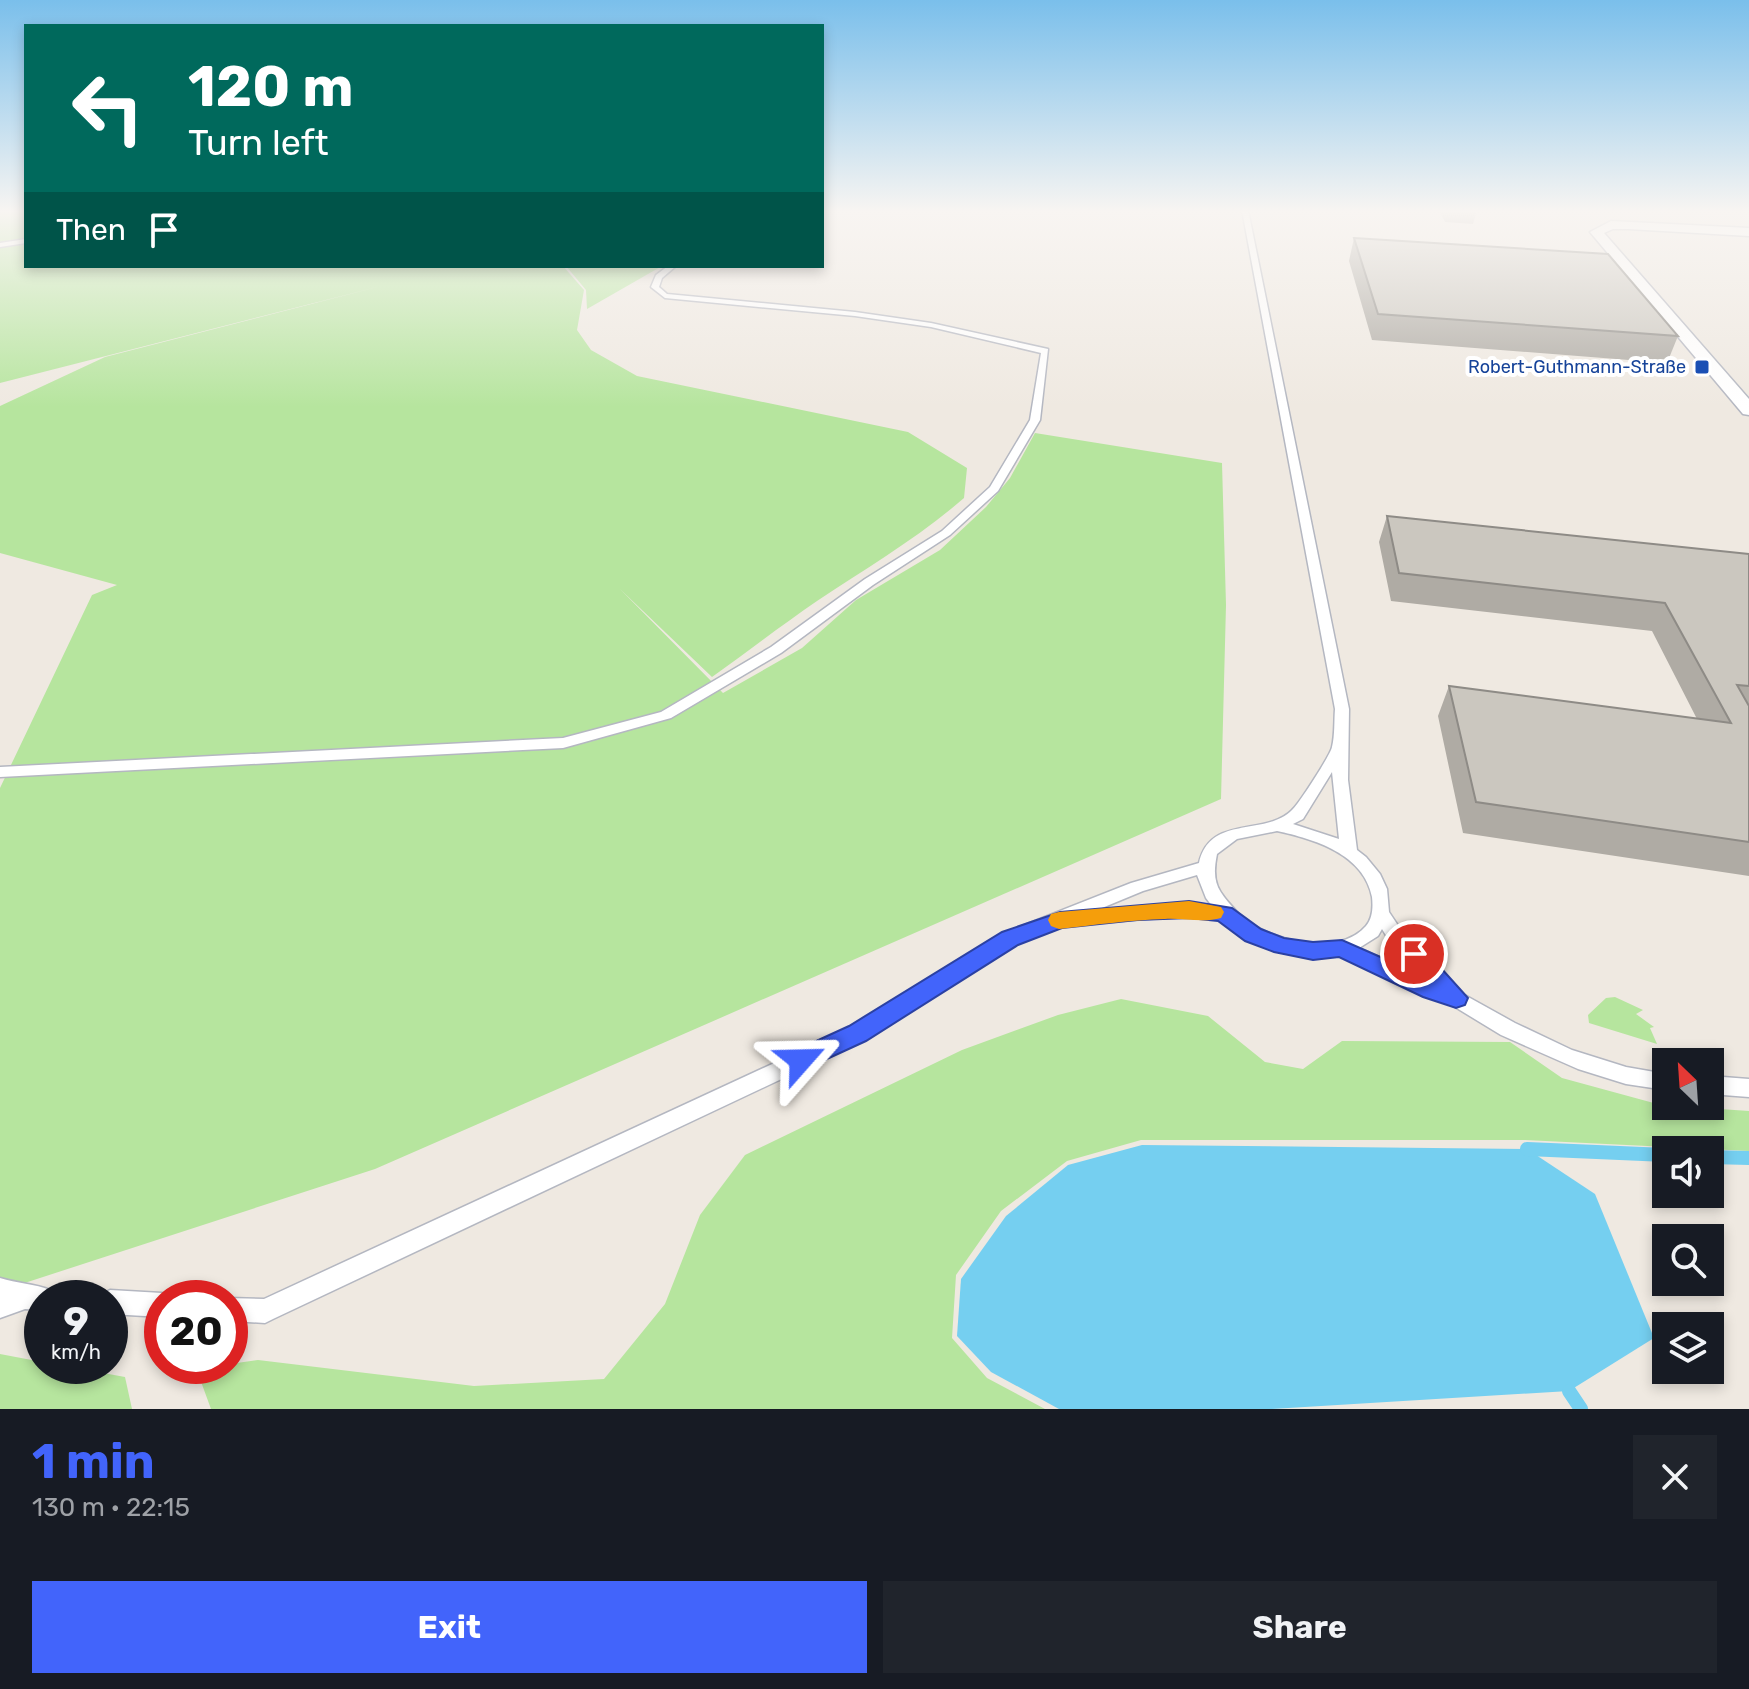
<!DOCTYPE html>
<html lang="en">
<head>
<meta charset="utf-8">
<style>
  body { margin:0; font-family:Rubik,sans-serif; background:#20242c; color:#f1f3f6; height:100vh; display:flex; flex-direction:column; font-size:30px; white-space:nowrap }
  * { box-sizing:border-box; margin:0 }
  p { font-size:26px; color:#9ea1a6 }
  .icon { flex:none; width:44px; height:44px; fill:none; stroke:currentColor; stroke-width:2; stroke-linecap:round; stroke-linejoin:round }
  .map { position:relative; height:1409px; overflow:hidden }
  .panel { display:flex; flex-direction:column; background:#171b24; flex:1 }
  .panel>* { flex:none }
  .guide { position:absolute; left:24px; top:24px; width:800px; height:244px; border-radius:0px; box-shadow:0 4px 12px #0003; background:#00695c; color:#fff; overflow:hidden }
  .needle { width:52px; rotate:335deg }
  .controls { position:absolute; left:1652px; top:1048px; display:grid; gap:16px }
  .controls a { display:grid; place-items:center; width:72px; height:72px; border-radius:0px; background:#171b24; box-shadow:0 4px 12px #0003; font-size:40px }
  .speed { position:absolute; left:24px; top:1280px; display:flex; gap:16px; font-size:40px; font-weight:700; text-align:center }
  .speed>* { display:grid; place-content:center; width:104px; height:104px; border-radius:50%; background:#171b24; box-shadow:0 4px 12px #0003; line-height:1 }
  .speed small { font-size:20px; font-weight:400 }
  .speed .limit { border:12px solid #d22; background:#fff; color:#111 }
  .pin { position:absolute; display:grid; place-items:center; width:68px; height:68px; color:#fff; margin:-34px; border:4px solid #fff; border-radius:50%; box-shadow:0 2px 8px #0007 }
  .me { position:absolute; width:88px; margin:-44px; rotate:65deg; stroke-linejoin:round; filter:drop-shadow(0 0 6px #0008) }
  .turn { display:flex; align-items:center; gap:28px; height:168px; padding:0 32px; font-size:36px }
  .turn .icon { width:104px; height:104px; stroke-width:2.5 }
  .turn b { display:block; font-size:56px; line-height:68px }
  .then { display:flex; align-items:center; height:76px; padding:0 32px; background:#0003; gap:16px; font-size:30px }
  .round { display:grid; place-items:center; flex:none; width:84px; height:84px; border-radius:0px; background:#20242c }
  .headline { display:flex; align-items:center; justify-content:space-between; height:136px; padding:0 32px }
  h1 { font-size:48px; font-weight:700; line-height:60px; color:#4264fb }
  .button { display:flex; gap:16px; margin-top:auto; padding:16px 32px }
  .button a { flex:1; height:92px; border-radius:0px; background:#4264fb; color:#fff; font-size:32px; font-weight:700; line-height:92px; text-align:center }
  .button a+a { background:#20242c; color:#f1f3f6 }
  .map>svg:first-child { display:block }
  .green { fill:#b6e59e }
  .water { fill:#75cff0 }
  .lines { fill:none; stroke-linecap:round; stroke-linejoin:round }
  .stream { stroke:#75cff0; stroke-width:14 }
  .lane-casing { stroke:#b4b7c1; stroke-width:3 }
  .street-casing { stroke:#b4b7c1; stroke-width:3 }
  .lane { fill:#fff; fill-rule:evenodd }
  .street { fill:#fff; fill-rule:evenodd }
  .wall { fill:#afaba4 }
  .building { fill:#cbc7bf; stroke:#8e8b86; stroke-width:2 }
  .route { fill:#4264fb; stroke:#2b41a3; stroke-width:2 }
  .slow { fill:#f59e0b }
  .transit-dot { fill:#1a4fb4; stroke:#fff; stroke-width:3 }
  .labels { text-anchor:middle; dominant-baseline:central; stroke-width:8; stroke-linejoin:round; paint-order:stroke }
  .far-transit-label { font-size:18px; fill:#164399; stroke:#fff; text-anchor:end }
</style>
</head>
<body>
<div class="map">
<svg width="1749" height="1409" viewBox="0 0 1749 1409">
  <rect width="100%" height="100%" fill="#efe9e1"/>
  <!-- green -->
  <g class="green">
    <path d="M0,210H26V266H563L584,290L577,330L591,350L637,376L908,432L967,468L964,498C918,538 868,567 817,601C782,625 747,652 712,677L620,589L723,693L802,648L856,600L940,550L986,507L1010,478L1035,433L1222,463L1226,605L1221,799L375,1169L0,1291V788L92,595L117,585L0,553V406L105,357L385,285L0,383Z"/>
    <path d="M566,266H662L587,309L586,290Z"/>
    <path d="M1615,997L1643,1010L1636,1014L1654,1027L1650,1028L1657,1044L1589,1023L1588,1015L1606,998Z"/>
    <path d="M1121,999L1208,1016L1265,1062L1303,1069L1342,1041L1510,1042L1562,1078L1661,1105L1749,1111V1151L1525,1140H1141L1067,1161L1001,1211L956,1275L952,1338L987,1378L1045,1409H211L196,1368L230,1366V1364L258,1360L474,1386L604,1379L665,1304L700,1215L745,1155L962,1050L1058,1015Z"/>
    <path d="M0,1354L42,1362V1366H65L125,1377L132,1409H0Z"/>
  </g>
  <!-- water -->
  <path class="water" d="M1142,1145L1527,1149L1595,1194L1654,1338L1569,1391L1272,1409H1059L991,1372L957,1336L961,1279L1006,1216L1068,1165Z"/>
  <g class="lines">
    <!-- stream -->
    <g class="stream">
      <path d="M1527,1149L1666,1155"/>
      <path d="M1710,1157L1749,1158"/>
      <path d="M1569,1391L1581,1409"/>
    </g>
    <!-- lane casing -->
    <g class="lane-casing">
      <g id="lane">
        <path d="M1242,210H1248L1349,709L1348,780L1357,850L1366,857L1380,874L1387,889L1389,912L1399,927L1461,993L1515,1023L1572,1050L1626,1067L1666,1074V1090L1626,1084L1578,1069L1501,1035L1455,1007L1340,955L1302,956L1266,946L1230,926L1225,920L1189,916L1076,924L1069,921L1016,943L864,1040L273,1319L265,1323L230,1321L228,1298L264,1299L850,1028L1004,933L1131,883L1199,863C1210,814 1265,837 1292,810C1299,804 1331,754 1332,747C1335,735 1334,721 1335,709ZM1332,772L1339,839L1293,824L1303,819ZM1277,831C1314,839 1364,854 1372,897C1373,906 1373,918 1366,926C1338,959 1264,940 1238,913C1218,891 1211,884 1217,854L1237,839ZM1197,875L1206,898L1212,906L1189,904L1097,910L1143,891ZM1382,929L1387,937L1425,977L1359,948L1378,936Z"/>
        <path d="M26,239V243L0,247V243Z"/>
        <path d="M668,266H676L662,278L659,287L667,294L855,312L931,323L1048,349L1040,420L998,491L950,535L873,585L781,653L671,718L563,748L0,777V767L563,738L661,712L771,647L865,579L942,531L990,487L1030,420L1041,353L931,327L855,316L665,298L651,287L656,275Z"/>
        <path d="M1710,1076L1749,1079V1097L1710,1094Z"/>
        <path d="M0,1278C16,1283 36,1284 50,1290L54,1298H42V1310L25,1309L0,1318Z"/>
        <path d="M110,1290L162,1293L171,1298H162V1317L110,1314V1298H100L102,1294Z"/>
      </g>
    </g>
    <!-- street casing -->
    <g class="street-casing">
      <path id="street" d="M1611,221L1749,228V236L1628,229H1613L1604,233L1749,399V415L1743,414L1590,232Z"/>
    </g>
    <!-- lane -->
    <use href="#lane" class="lane"/>
    <!-- street -->
    <use href="#street" class="street"/>
  </g>
  <!-- wall -->
  <g class="wall">
    <path d="M1439,210H1477L1473,224L1445,222Z"/>
    <path d="M1354,238L1678,336L1667,363L1372,340L1349,261Z"/>
    <path d="M1387,516L1749,554V876L1463,833L1438,716L1449,686L1697,719L1652,631L1391,601L1379,542Z"/>
  </g>
  <!-- building -->
  <g class="building">
    <path d="M1354,238L1608,254L1678,336L1378,314Z"/>
    <path d="M1387,516L1749,554V686L1737,685L1749,706V842L1476,802L1449,686L1731,723L1665,603L1399,573Z"/>
  </g>
  <!-- sky -->
  <linearGradient id="sky" x2="0" y2="1"><stop stop-color="#7abfeb"/><stop offset="0.52" stop-color="#f8f5f2"/><stop offset="1" stop-color="#f8f5f2" stop-opacity="0"/></linearGradient>
  <rect width="1749" height="407" fill="url(#sky)"/>
  <!-- route -->
  <path class="route" d="M1189,901L1232,908L1261,929L1284,938L1313,942L1342,940L1419,974L1403,954L1406,947L1414,945L1422,947L1468,998L1465,1005L1456,1008L1423,997L1339,957L1313,960L1274,952L1245,941L1218,921L1189,918L1137,920L1062,928L1018,945L866,1041L801,1071L792,1068L788,1060L792,1052L849,1026L1002,932L1060,912Z"/>
  <!-- slow -->
  <path class="slow" d="M1189,901L1221,907L1224,912L1221,918C1205,923 1183,918 1165,919C1130,920 1094,925 1059,929L1051,926L1048,920L1051,914L1059,912Z"/>
  <!-- markers -->
  <rect class="transit-dot" x="1694" y="359" width="16" height="16" rx="4"/>
  <g class="labels">
    <!-- far-transit labels -->
    <g class="far-transit-label">
      <text x="1686" y="367">Robert-Guthmann-Straße</text>
    </g>
  </g>
</svg>
<div class="controls">
<a><svg class="needle" viewBox="-14 -14 28 28"><path d="M0-13l5 13h-10z" fill="#e53935"/><path d="M0 13l5-13h-10z" fill="#9ea1a6"/></svg></a>
<a><svg class="icon" aria-label="sound" viewBox="0 0 24 24"><path d="M4 9h4l5-4v14l-5-4H4zM17 9q2 3 0 6"/></svg></a>
<a><svg class="icon" aria-label="search" viewBox="0 0 24 24"><circle cx="10" cy="10" r="6"/><path d="M15 15l6 6"/></svg></a>
<a><svg class="icon" aria-label="layers" viewBox="0 0 24 24"><path d="M12 4l9 5-9 5-9-5zM3 14l9 5 9-5"/></svg></a>
</div>
<div class="speed"><div>9<small>km/h</small></div><div class="limit">20</div></div>
<div class="pin" style="left:1414px;top:954px;background:#d93025"><svg class="icon" aria-label="arrive" viewBox="0 0 24 24"><path d="M6 21V4h12l-3 4 3 4H6"/></svg></div>
<svg class="me" style="left:801px;top:1060px" viewBox="-20 -20 40 40"><path d="M0-17L14 15 0 8-14 15z" fill="#4264fb" stroke="#fff" stroke-width="4"/></svg>
<div class="guide">
<div class="turn"><svg class="icon" aria-label="left" viewBox="0 0 24 24"><path d="M17 20v-9H6M10 6l-5 5 5 5"/></svg><div><b>120 m</b>Turn left</div></div>
<div class="then">Then<svg class="icon" aria-label="arrive" viewBox="0 0 24 24"><path d="M6 21V4h12l-3 4 3 4H6"/></svg></div>
</div>
</div>
<section class="panel">
<div class="headline"><div><h1>1 min</h1><p>130 m · 22:15</p></div><a class="round"><svg class="icon" aria-label="close" viewBox="0 0 24 24"><path d="M6 6l12 12M18 6L6 18"/></svg></a></div>
<div class="button"><a>Exit</a><a>Share</a></div>
</section>
</body>
</html>
